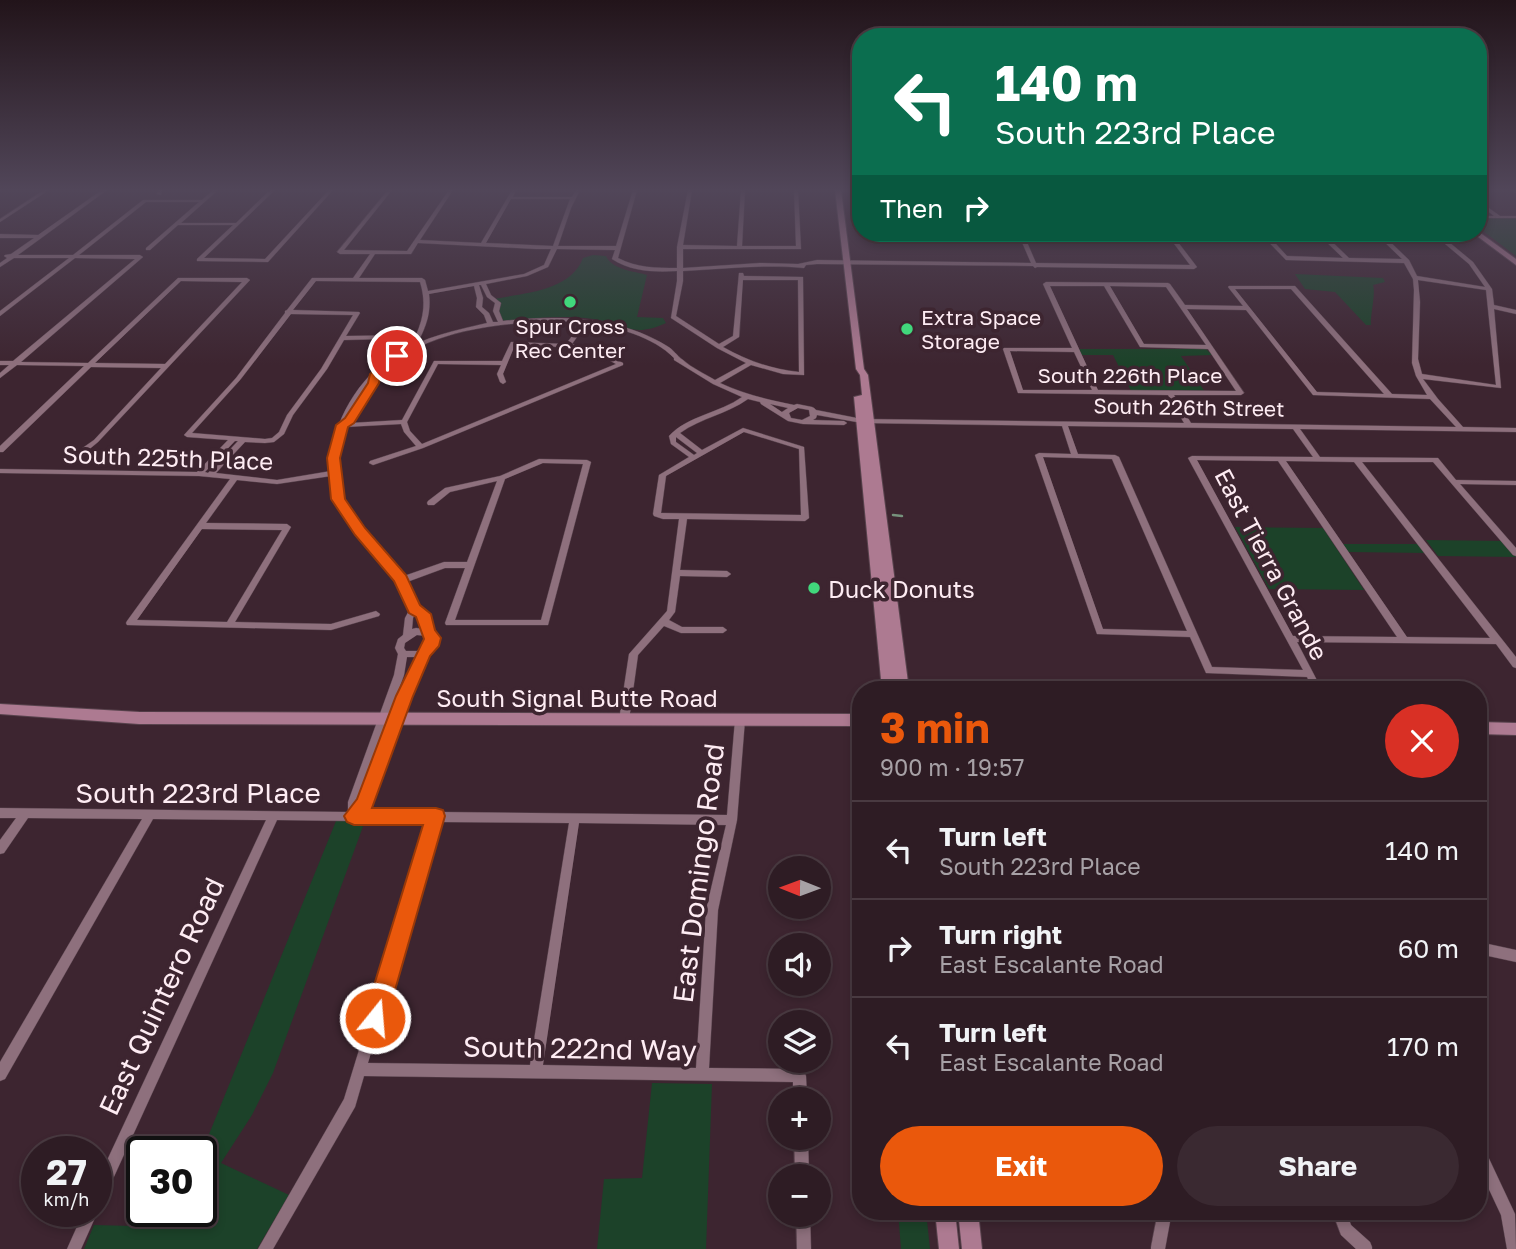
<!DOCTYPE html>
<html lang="en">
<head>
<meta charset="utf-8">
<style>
  body { margin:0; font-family:"Golos Text",sans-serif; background:#3a2931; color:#f1f3f6; height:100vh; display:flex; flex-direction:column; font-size:26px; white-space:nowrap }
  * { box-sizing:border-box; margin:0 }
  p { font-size:23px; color:#a7a1a6 }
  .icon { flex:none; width:38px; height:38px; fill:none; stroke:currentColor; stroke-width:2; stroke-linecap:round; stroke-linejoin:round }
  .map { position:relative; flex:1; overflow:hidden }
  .sheet { position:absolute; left:852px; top:681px; width:635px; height:539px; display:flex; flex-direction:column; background:#2e1c24; border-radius:28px; box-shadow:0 4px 10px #0003,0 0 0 2px #493a41 }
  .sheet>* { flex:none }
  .top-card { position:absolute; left:852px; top:28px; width:635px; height:214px; border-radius:28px; box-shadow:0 4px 10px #0003,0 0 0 2px #493a41; background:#0b6e4f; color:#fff; overflow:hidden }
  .needle { width:46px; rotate:271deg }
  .tools { position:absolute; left:768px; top:856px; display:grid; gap:14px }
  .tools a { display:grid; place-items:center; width:63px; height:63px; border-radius:50%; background:#2e1c24; box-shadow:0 4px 10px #0003,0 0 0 2px #493a41; font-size:35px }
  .speed { position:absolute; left:21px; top:1136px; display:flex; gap:14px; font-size:35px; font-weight:700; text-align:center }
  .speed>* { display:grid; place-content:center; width:91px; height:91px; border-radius:50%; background:#2e1c24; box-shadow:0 4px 10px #0003,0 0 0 2px #493a41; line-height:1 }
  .speed small { font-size:18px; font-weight:400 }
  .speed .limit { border:4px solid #111; border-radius:10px; background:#fff; color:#111 }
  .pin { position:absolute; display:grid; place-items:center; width:60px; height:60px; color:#fff; margin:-30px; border:4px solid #fff; border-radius:50%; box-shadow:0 2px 7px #0007 }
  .me { position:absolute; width:77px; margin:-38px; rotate:17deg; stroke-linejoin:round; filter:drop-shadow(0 0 5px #0008) }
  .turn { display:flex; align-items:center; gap:24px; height:147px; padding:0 28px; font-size:32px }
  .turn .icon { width:91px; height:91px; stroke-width:2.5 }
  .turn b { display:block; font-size:49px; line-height:60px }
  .then { display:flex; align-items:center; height:66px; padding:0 28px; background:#0003; gap:14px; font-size:26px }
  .round { display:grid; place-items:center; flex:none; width:74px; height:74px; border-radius:37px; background:#3a2931 }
  .summary { display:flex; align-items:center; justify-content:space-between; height:119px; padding:0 28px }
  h1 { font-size:42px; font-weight:700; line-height:52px; color:#ea580c }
  .cta { display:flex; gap:14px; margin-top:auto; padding:14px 28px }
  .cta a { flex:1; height:80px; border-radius:42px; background:#ea580c; color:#fff; font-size:28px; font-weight:700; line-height:80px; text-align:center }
  .cta a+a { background:#3a2931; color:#f1f3f6 }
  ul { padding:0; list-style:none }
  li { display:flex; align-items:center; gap:21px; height:98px; padding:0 28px; border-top:2px solid #493a41 }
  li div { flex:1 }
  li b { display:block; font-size:26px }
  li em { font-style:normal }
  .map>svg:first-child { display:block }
  .green { fill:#1c4229 }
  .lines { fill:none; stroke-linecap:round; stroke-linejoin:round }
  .stream-far1 { stroke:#76927c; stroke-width:2.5 }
  .stream { stroke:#76927c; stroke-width:3.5 }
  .street-casing { stroke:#58434d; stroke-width:1 }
  .secondary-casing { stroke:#58434d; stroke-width:2 }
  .street { fill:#8e707d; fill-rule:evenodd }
  .secondary { fill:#ad7a91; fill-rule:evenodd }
  .route { fill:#ea580c; stroke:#983908; stroke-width:2 }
  .poi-dot { fill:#41d77c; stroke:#3d2530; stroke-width:2.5 }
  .labels { text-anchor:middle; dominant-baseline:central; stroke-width:7; stroke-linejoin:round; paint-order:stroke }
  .far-poi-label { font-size:21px; fill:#feecf3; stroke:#3d2530; text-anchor:start }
  .far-street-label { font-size:21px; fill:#feecf3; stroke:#3d2530 }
  .street-label { font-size:24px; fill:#feecf3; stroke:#3d2530 }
  .poi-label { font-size:24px; fill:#feecf3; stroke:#3d2530; text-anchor:start }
  .near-street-label { font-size:28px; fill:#feecf3; stroke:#3d2530 }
</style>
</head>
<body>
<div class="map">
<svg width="1516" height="1249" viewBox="0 0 1516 1249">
  <rect width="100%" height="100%" fill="#3d2530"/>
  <!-- green -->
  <g class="green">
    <path d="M1479,218H1516V256L1479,228Z"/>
    <path d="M593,255L606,256C612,270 634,271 647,275L637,317L663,318L666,323C631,339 626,323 593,319C563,315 534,318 505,322C499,317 499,313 500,306L494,299C524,293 571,291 583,258Z"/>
    <path d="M1295,274L1383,278L1385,282L1373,285C1376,294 1370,315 1371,325H1366L1335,292L1305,289Z"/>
    <path d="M1079,349H1206L1212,355L1181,356L1205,392L1131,391L1113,355H1082Z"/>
    <path d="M1235,527L1323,528L1364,590L1269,589Z"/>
    <path d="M1426,540L1503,541L1516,557L1438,556Z"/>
    <path d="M1343,544H1419L1426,553L1348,552Z"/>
    <path d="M336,821H365L273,1073L252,1115L221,1163L289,1195L257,1249H84L94,1225L172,1227L178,1211H201V1154Z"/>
    <path d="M652,1083L712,1084L706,1249H597L604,1179L642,1178Z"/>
    <path d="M898,1211H926L930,1249H901Z"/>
  </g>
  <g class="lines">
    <!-- stream-far1 -->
    <path class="stream-far1" d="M893,515L902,516"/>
    <!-- stream -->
    <path class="stream" d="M912,684L933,687"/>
    <!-- street casing -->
    <g class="street-casing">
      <g id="street">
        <path d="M44,190H49L0,222V219Z"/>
        <path d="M102,190H107L18,255H73L143,200H202L213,190H218L181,223H236L270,190H275L204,258L265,259L329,190H333L268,262L197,261V259L233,225H178L150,250H146V248L199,202H146L79,255H140L143,257L21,362L88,363L178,278H247L250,280L98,442L81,456H75L74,454L94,440L161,368L91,367L3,452H0V446L84,366L17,365L0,378V373L9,365H0V361H13L135,259L75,258L0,316V311L69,258H14L0,267V263L7,258L4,256L5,255L11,254L34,238H0V234L38,235ZM181,281L242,282L165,364L95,363Z"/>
        <path d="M158,190H162L161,195L157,194Z"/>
        <path d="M388,190H392L344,250L407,251L449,190H453L420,240L481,243L512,190H516L513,197H572L576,190H580L571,208L558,246H616L633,190H637L618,258C637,268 656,268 677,268V247L688,190H692L683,245L737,246L741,190H745L742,246H796L794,190H798L801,249H683V268L760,263L798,264L817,260L1031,263L1018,233H1023L1036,263L1190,265L1166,233H1171L1197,267L1194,269L1037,267L1035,268L1033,266L817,264L806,265L804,268C764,264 723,269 683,271V281L676,316L719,344L733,336L739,273H743L744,276L803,277L804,375L783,374L751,365L720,383C744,394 768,400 794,405L797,404L812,407L814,408L816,410L862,419L1184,423L1168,395L1018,393L1003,349L1004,348H1072L1043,284L1046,282L1168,283L1170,284L1185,305L1243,306L1228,287L1229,286H1295L1392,394L1427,395L1416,376L1412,363L1414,290L1413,279L1404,263L1286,260L1260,233H1266L1287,256L1343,258L1317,233H1323L1349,258L1402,259L1375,233H1381L1409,260L1417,276L1485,287L1469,264L1432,233H1438L1473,262L1492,289L1494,305L1516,310V314L1494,309L1501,388L1423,379L1438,399L1463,427L1516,428V432L1300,429L1320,457L1435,458H1438L1456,480L1516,481V485L1460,484L1516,548V556L1513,555L1433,462H1362L1516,657V668L1513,667L1496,644L1297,642L1322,690H1313L1307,677L1206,673L1190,637L1097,634L1035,455L1039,453L1071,454L1062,426L862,423L817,415L816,418L813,420L844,421L847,423L844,425L803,424L788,421L761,404L760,402L748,399C727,414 701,418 680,433L702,450L743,428L804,447L809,518L805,521L687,519L680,570L727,571L731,574L727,577L680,576L675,612L669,620L682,627H723L727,630L723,633H681L664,626L638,655L629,720L627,723L624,724L621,723L619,720L629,654L667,611L679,519H663L654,516L653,514L659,475L689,457L671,444L669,436C687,416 720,413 742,397L713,384L674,360V358C654,337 615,326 587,323L572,344C590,348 607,353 623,363V365L423,448L373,465L369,463L370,461L416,446L404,432L401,424L345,427C330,482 340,506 378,548C386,557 396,566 404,576L444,562H467L497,481L450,492L434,505H428L427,503L428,501L445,488L500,476L539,459L587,460L591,462L548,625H446L445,623L465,568H445L407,582L416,601L427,614L432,631L435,634V646L427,653L370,804L365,812H433L436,811L439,812L727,815L735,720L737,717L740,716L743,717L745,720L737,820L718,910L709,1068L799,1069L804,1071L806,1076L807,1099H793V1082L364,1076L355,1107L273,1249H258L344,1099L429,822L277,820L101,1205L96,1207L98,1211L81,1249H67L84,1211H96V1184L266,820L153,819L5,1079L0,1081V1062L142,819L28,818L4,853L0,854V840L16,818H0V808L348,812V802L394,675L398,654L395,648L398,639L403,635L405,618L411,607L396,577L361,539L340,509L334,495L331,476L277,484L237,480L206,523L287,524L291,527L235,622L331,624L376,611L380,614L379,616L331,630L127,625L126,623L127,621L230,479L199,476L0,473V469L197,472L228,440L187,437L184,435L236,378L285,313V311L287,310L312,278H353L370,254H340L337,252ZM511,199H570L553,246L486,243ZM418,243L536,249H551L544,265L524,274L428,291L425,280L422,278H359L375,254H411ZM557,249L615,250L612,259C632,272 655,272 677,271V281L671,318L717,348L746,363L715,380C705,374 692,368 683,360C677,356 674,350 667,346C618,316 559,315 503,321L499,311L501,303L491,295L486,284L527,276L548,267ZM743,280H798L799,372C771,369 748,361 723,347L739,337ZM1418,280L1486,290L1496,385L1422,374L1418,359L1420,302ZM316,281L420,282C426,301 424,317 416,335L346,336L360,313L359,312L293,310ZM479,285H481L487,297L495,303L493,311L498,322H493L489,313L482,307L483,298ZM474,286L477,298L476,307L484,315L487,323C456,330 424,337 396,354C358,377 329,426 331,471L277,480L216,473L245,442L265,443L274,442L284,434L293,415L327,369L344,340L420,338C427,324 431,311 429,294ZM1050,286H1104L1140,347L1208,349L1236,391L1098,390ZM1110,286L1166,287L1206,345L1144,344ZM1235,289H1291L1384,394L1317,392ZM1187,309L1246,310L1313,395L1430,399L1456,427L1191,423L1174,395H1241L1244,393ZM291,314L353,315L321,369L287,415L279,432L272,438L265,439L192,433L240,380ZM562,321L582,323L566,344L511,342L502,361H434L402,420L351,423L376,384V377C424,329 498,323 562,321ZM515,345C551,346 585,346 616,364L422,444L410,431L407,422L438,364L501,365L497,374L500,382L503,384L506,382L503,374ZM1010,351L1074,352L1092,390H1023ZM370,384L349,416L359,397ZM770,404L788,408L782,412ZM798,408L809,410L810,416L802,420L791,418L789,413ZM1068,426L1293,429L1313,457L1192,456L1188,458L1303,670L1212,667L1119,457L1115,455L1078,454ZM744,432L799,449L801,515L661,513L666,476ZM676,437L697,453L694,455L676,442ZM235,441H238L208,473L205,472ZM1043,457L1112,459L1187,631L1103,629ZM1197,460L1278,461L1397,637L1293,636ZM1286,461L1354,462L1490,638L1407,637ZM543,463L583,464L541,620H455L505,479ZM202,529L282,530L227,622L137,620ZM416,613L419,616L423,629L416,628L412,629L413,618ZM417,635L427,636V644L417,651H406L404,648L405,643ZM407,657H416L361,801L358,804L404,675ZM440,822L569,823L530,1065L368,1063ZM579,823L726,825L706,910L696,1068L543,1065Z"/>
        <path d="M1511,190H1516V193Z"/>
        <path d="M1479,201L1500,216H1516V218H1479V216H1494L1479,204Z"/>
        <path d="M1479,942L1516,950V962L1479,954Z"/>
        <path d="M794,1138H808L809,1176H795Z"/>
        <path d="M1479,1146L1484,1148L1515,1214L1516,1249H1507L1501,1215L1479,1168Z"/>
        <path d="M1158,1211H1172L1165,1249H1151V1247Z"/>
        <path d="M1332,1211H1346L1351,1225L1370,1242L1372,1247V1249H1356L1341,1235Z"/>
        <path d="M796,1214H810L811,1249H797Z"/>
      </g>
    </g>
    <!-- secondary casing -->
    <g class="secondary-casing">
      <g id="secondary">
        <path d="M835,190H841L864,369L868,375L909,690H896L884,582L896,690H882L854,397L862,395L860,375L856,369Z"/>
        <path d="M1479,232L1516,259V265L1473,233Z"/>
        <path d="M0,704L139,712L861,714V726L139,724L0,714Z"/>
        <path d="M1479,722L1516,723V735L1479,734Z"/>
        <path d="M935,1211H955L959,1249H939Z"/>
        <path d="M958,1211H978L982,1249H962Z"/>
      </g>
    </g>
    <!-- street -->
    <use href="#street" class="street"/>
    <!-- secondary -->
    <use href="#secondary" class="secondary"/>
  </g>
  <!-- sky -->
  <linearGradient id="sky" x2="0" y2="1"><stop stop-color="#22141a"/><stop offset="0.52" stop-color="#514659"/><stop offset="1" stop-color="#514659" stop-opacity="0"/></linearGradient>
  <rect width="1516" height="365" fill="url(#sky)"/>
  <!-- route -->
  <path class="route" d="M393,354L403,356L380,378L379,383L354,423L348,427L340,458L345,499L365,528L406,575L420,605L431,614L435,630L441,638L439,646L430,656L413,696L372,808H436L443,810L445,816L387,1018L383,1026L375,1030L367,1026L364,1018L423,825H354L347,822L344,816L357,799L396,696L424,639L416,617L409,613L394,581L355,535L331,499L327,458L336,425L345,418L368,383L370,374Z"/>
  <!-- markers -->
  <g class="poi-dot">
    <circle cx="570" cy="302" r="7"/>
    <circle cx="907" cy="329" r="7"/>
    <circle cx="814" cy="588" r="7"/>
  </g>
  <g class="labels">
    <!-- far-poi labels -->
    <g class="far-poi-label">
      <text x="921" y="317">Extra Space<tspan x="921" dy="24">Storage</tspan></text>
      <text x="570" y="326" text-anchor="middle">Spur Cross<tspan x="570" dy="24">Rec Center</tspan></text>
    </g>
    <!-- far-street labels -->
    <g class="far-street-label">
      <text x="1130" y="375">South 226th Place</text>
      <text transform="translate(1189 407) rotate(1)">South 226th Street</text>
    </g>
    <!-- street labels -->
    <g class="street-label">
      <text transform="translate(168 457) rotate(2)">South 225th Place</text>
      <text transform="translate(1272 564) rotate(62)">East Tierra Grande</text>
      <text x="577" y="697">South Signal Butte Road</text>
    </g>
    <!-- poi labels -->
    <g class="poi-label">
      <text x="828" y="588">Duck Donuts</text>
    </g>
    <!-- near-street labels -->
    <g class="near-street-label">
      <text x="198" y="792">South 223rd Place</text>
      <text transform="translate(698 873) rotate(-83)">East Domingo Road</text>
      <text transform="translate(161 996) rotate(-65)">East Quintero Road</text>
      <text transform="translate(580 1048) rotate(1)">South 222nd Way</text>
    </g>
  </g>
</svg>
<div class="tools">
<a><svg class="needle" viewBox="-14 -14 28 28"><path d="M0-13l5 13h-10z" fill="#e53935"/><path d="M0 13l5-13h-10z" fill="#a7a1a6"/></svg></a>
<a><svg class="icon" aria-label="sound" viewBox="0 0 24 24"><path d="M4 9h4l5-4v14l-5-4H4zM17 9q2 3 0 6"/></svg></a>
<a><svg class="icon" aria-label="layers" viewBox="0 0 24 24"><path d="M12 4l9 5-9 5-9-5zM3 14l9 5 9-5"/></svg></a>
<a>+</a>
<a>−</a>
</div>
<div class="speed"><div>27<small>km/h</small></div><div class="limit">30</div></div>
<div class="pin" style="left:397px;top:356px;background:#d93025"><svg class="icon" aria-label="arrive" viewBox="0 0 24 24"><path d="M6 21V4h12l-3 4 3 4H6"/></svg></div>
<svg class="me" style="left:375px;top:1018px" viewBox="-20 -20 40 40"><circle r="17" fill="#ea580c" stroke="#fff" stroke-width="3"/><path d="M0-11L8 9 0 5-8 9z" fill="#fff"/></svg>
<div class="top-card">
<div class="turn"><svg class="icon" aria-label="left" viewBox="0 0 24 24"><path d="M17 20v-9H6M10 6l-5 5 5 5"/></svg><div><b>140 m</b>South 223rd Place</div></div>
<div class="then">Then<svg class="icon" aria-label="right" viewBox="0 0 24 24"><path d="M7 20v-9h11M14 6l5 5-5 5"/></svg></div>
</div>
<section class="sheet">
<div class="summary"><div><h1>3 min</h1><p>900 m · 19:57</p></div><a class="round" style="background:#d93025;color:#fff"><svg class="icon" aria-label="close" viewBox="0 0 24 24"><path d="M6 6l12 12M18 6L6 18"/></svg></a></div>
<ul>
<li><svg class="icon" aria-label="left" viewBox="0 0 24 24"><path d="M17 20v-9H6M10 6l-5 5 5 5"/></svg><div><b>Turn left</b><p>South 223rd Place</p></div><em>140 m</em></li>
<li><svg class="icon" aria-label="right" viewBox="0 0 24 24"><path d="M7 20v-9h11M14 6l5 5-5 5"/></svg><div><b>Turn right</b><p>East Escalante Road</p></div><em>60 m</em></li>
<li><svg class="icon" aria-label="left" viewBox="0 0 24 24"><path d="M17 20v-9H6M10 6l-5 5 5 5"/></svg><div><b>Turn left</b><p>East Escalante Road</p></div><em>170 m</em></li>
</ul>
<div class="cta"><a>Exit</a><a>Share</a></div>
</section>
</div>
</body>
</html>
